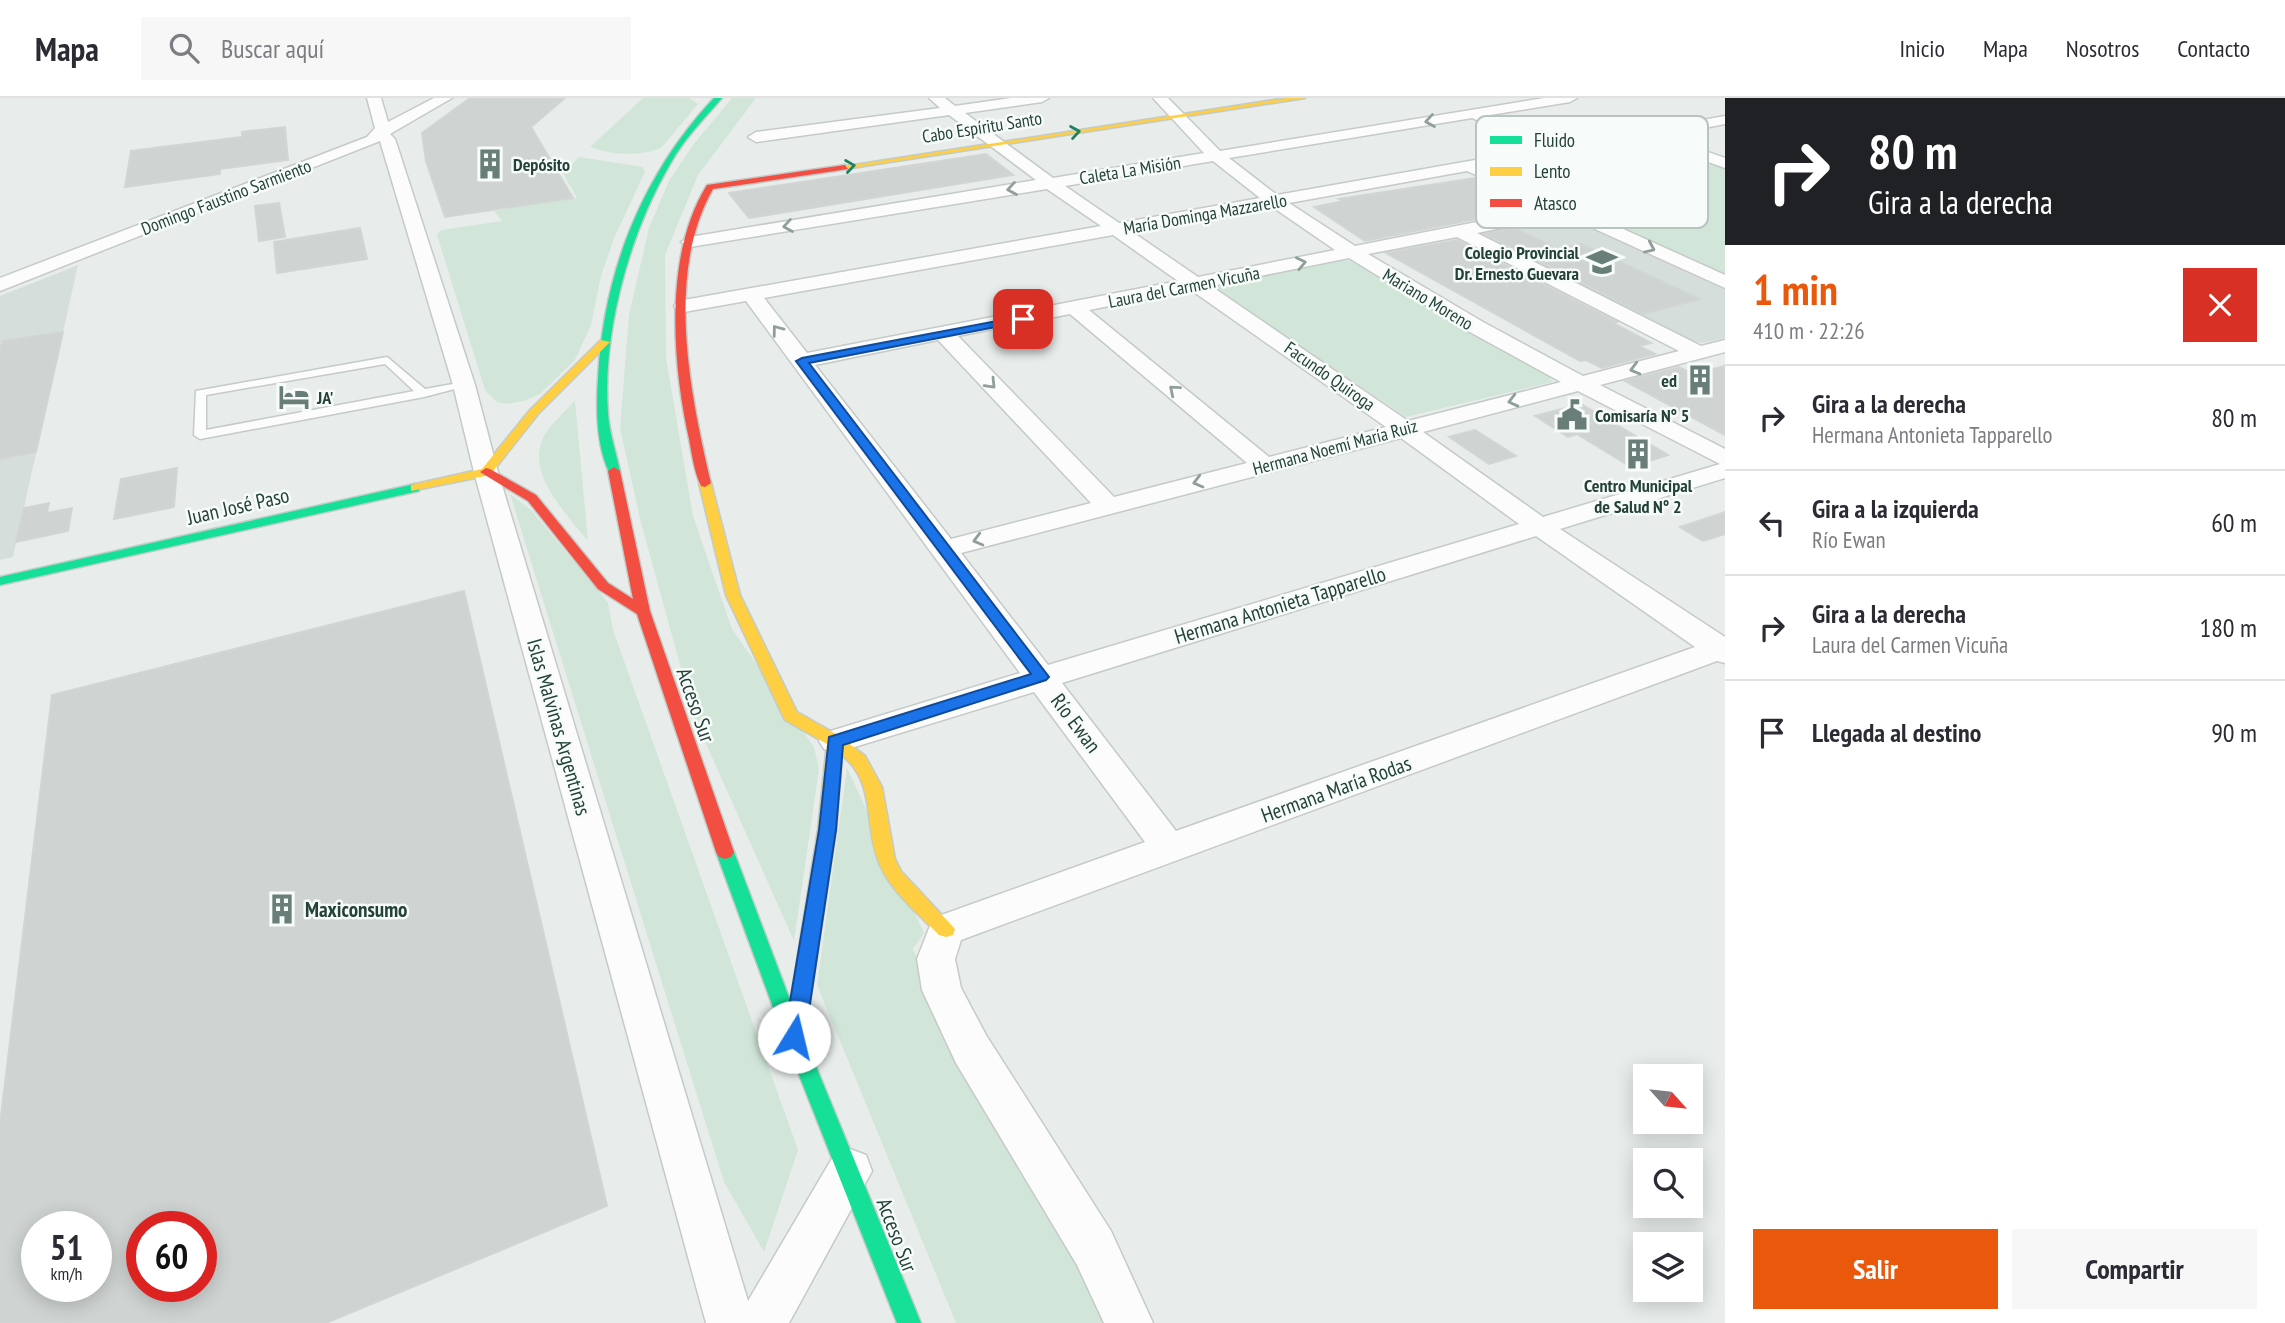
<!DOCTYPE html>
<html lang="es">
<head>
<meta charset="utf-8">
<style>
  body { margin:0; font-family:"PT Sans Narrow",sans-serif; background:#f7f7f7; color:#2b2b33; height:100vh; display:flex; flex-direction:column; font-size:26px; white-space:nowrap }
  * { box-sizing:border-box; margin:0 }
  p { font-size:23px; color:#7c7c81 }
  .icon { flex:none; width:38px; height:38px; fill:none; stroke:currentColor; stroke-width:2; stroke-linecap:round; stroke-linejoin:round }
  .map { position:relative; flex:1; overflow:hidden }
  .side { display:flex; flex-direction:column; background:#fff; width:560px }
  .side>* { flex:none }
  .banner { background:#202124; color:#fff; overflow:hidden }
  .needle { width:46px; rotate:117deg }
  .buttons { position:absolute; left:1633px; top:966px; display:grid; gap:14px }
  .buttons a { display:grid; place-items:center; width:70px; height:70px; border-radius:0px; background:#fff; box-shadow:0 4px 18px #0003; font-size:35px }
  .speed { position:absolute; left:21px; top:1113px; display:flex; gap:14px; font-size:35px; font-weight:700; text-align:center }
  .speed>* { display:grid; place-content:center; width:91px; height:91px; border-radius:50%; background:#fff; box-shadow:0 4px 18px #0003; line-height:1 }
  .speed small { font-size:18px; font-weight:400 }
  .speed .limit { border:10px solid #d22; background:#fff; color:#111 }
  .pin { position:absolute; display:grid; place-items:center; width:60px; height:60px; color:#fff; margin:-30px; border-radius:14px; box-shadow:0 4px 10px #0006 }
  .me { position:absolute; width:77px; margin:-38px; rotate:9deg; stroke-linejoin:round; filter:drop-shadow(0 0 5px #0008) }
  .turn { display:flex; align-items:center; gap:24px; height:147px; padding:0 28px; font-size:32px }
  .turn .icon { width:91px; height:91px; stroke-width:2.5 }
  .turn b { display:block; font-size:49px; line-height:60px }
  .round { display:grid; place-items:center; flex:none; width:74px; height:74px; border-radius:0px; background:#f7f7f7 }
  .head { display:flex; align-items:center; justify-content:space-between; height:119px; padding:0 28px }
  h1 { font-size:42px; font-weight:700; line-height:52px; color:#ea580c }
  .action { display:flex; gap:14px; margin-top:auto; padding:14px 28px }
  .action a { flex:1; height:80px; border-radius:0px; background:#ea580c; color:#fff; font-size:28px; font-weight:700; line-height:80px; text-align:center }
  .action a+a { background:#f7f7f7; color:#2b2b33 }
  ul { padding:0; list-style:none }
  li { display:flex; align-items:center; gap:21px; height:105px; padding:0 28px; border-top:2px solid #e1e1e2 }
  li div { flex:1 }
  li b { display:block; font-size:26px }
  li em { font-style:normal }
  header { display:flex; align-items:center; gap:42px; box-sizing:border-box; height:98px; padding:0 35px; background:#fff; border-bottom:2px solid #e1e1e2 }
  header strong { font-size:33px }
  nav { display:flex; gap:38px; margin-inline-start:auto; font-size:24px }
  .search { width:490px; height:63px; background:#f7f7f7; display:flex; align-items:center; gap:18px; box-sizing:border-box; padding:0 24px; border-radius:0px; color:#7c7c81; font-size:26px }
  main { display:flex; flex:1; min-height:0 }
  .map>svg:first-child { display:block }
  .built { fill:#d6dedb }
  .green { fill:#d1e6d8 }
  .building { fill:#cfd4d2; stroke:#d1d6d4; stroke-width:2; fill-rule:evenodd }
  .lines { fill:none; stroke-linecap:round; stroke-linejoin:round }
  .lane-casing { stroke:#c5cac8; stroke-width:3 }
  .street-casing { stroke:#c5cac8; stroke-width:3 }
  .fast-casing { stroke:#c3cbc8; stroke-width:3 }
  .slow-casing { stroke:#c3cbc8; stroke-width:3 }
  .jam-casing { stroke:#c3cbc8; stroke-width:3 }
  .lane { fill:#fcfcfc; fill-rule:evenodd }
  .street { fill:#fcfcfc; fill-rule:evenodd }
  .fast { fill:#16e098; fill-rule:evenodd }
  .slow { fill:#ffcf43; fill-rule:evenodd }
  .jam { fill:#f24e42; fill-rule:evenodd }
  .oneway { stroke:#909f9b }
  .oneway2 { stroke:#1e8160 }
  .route { fill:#1a73e8; stroke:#114b97; stroke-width:2 }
  .labels { text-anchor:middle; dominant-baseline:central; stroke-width:5; stroke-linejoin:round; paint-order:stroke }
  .far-street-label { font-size:18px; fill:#24423a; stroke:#f7fbf9 }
  .far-poi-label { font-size:18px; font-weight:bold; fill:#24423a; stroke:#f7fbf9; text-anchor:start }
  .street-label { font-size:21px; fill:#24423a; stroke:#f7fbf9 }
  .poi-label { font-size:21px; font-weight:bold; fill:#24423a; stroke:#f7fbf9; text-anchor:start }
  .key { fill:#f7fbf9; stroke:#b8c4c0; stroke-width:2 }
  .key-label { font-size:19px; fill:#24423a }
</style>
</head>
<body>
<header>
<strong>Mapa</strong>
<div class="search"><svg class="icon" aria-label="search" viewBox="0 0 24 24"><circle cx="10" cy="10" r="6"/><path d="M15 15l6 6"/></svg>Buscar aquí</div>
<nav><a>Inicio</a><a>Mapa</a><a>Nosotros</a><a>Contacto</a></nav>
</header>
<main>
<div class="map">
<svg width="1725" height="1225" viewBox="0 0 1725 1225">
  <rect width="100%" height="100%" fill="#e8edeb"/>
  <!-- built -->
  <g class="built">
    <path d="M1558,118H1568L1725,188V240L1703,245L1690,243L1480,136Z"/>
    <path d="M78,167L13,459L0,462V198Z"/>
  </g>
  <!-- green -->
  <g class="green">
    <path d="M643,0H689L698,6L662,49C644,59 609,57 590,49Z"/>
    <path d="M732,0H756L698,77L665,157L666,260L693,418L732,531L814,649L819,671L794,843L695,621L641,425L620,330L629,217L649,130L669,83L693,47Z"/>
    <path d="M1643,41L1725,69V178L1490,70Z"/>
    <path d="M579,59L643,69L645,74L615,138L601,178L591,227L575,262L540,296L524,303L507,306L497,304L485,292L437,137L441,132L502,123L494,113L577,100L560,70L571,68Z"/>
    <path d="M1341,162L1351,163L1550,278L1552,284L1406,319L1217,191L1220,186Z"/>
    <path d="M575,302L588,443C566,415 523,374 545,336C553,324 566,313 575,302Z"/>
    <path d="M510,396L531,412L608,505L613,532L798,1052L764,1154L724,1084Z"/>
    <path d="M847,670L924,835L913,851L950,934L1112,1225H956L817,887Z"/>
  </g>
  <!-- building -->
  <g class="building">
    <path d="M470,0H565L531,29L573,100L445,119L426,63L422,35Z"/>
    <path d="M285,29L288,62L220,71V76L125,89L131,53L242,39V34Z"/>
    <path d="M986,56L1013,77L749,120L729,95Z"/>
    <path d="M1475,80L1534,107L1489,117L1491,118L1365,143L1314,109L1344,103L1339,101Z"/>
    <path d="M279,105L285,139L259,143L255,108Z"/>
    <path d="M360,130L367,161L277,175L274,144Z"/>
    <path d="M1514,130L1557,151L1581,146L1700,201L1644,216L1485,136Z"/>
    <path d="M1457,142L1617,224L1613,225L1651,245L1639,248L1655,256L1602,270L1586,262L1580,263L1386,155Z"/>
    <path d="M63,234L36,354L0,361V251L3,243Z"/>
    <path d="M1725,268V337L1625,283L1679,269L1692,276Z"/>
    <path d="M1581,306L1668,357L1631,369L1577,336L1568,339L1535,318Z"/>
    <path d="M1475,332L1516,358L1489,366L1449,339Z"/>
    <path d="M177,370L174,409L114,421L121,381Z"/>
    <path d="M49,405L47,415L72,410L68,433L16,444L24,410Z"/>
    <path d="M1725,414V436L1703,443L1680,429Z"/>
    <path d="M464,493L607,1108L326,1225H0V1026L52,597ZM37,1129H96V1188H37ZM142,1129H201V1188H142Z"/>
  </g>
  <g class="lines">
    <!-- lane casing -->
    <g class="lane-casing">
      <path id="lane" d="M387,259L425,291L464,284L470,287L424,299L200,341L194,337L196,293ZM385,266L414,293L206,332V297Z"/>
    </g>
    <!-- street casing -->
    <g class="street-casing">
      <g id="street">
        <path d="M367,0H381L388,24L434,0H452L390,36L395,41L475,287L498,374L748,1203L834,1057L850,1051L866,1057L872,1073L789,1225H706L474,374L453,287L380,43L0,193V180L367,39L375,30Z"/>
        <path d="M929,0H945L955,8L1011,0H1049L1042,4L965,15L1053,80L1204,55L1153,0H1168L1220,53L1544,0H1577L1570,4L1490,17L1562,47L1725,18V26L1663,38L1725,60V70L1644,41L1486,69L1725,177V190L1564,117L1477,135L1701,248L1725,242V254L1600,287L1725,351V380L1560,431L1725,539V565L1717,563L961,842L955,861L961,890L986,937L1111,1133L1153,1225H1104L1077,1167L956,965L922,892L917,861L933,820L1145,744L1034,594L835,655L824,651L819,643L824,635L1020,575L746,203L684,214L677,212L674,208L677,204L684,202L1101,128L1047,91L690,149L681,144L690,139L1036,82L949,17L756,44L748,39L756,34L940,10ZM1472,20L1543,50L1277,97L1229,60ZM1213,63L1260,100L1119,125L1065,88ZM1467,73L1548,110L1355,148L1289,105ZM1271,108L1335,152L1198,179L1131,133ZM1113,137L1178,183L807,255L764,200ZM1457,139L1679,253L1583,278L1483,224L1368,156ZM1349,160L1468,233L1561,284L1408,323L1211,188ZM1191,192L1386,329L1269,359L1089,212ZM1070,216L1247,365L1114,399L958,238ZM938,242L1091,405L951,441L815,267ZM1578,293L1720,366L1543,419L1423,334ZM1401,340L1519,426L1048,567L961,455ZM1536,438L1695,549L1176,733L1062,585Z"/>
      </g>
    </g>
    <!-- fast casing -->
    <g class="fast-casing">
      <g id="fast">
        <path d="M714,0H722C703,22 683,42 669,68C629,137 602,235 608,315C609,334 616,354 620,373L618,376H610C596,348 596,311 598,281C603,175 642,77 714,0Z"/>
        <path d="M415,386L419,387V393L0,487V479Z"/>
        <path d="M725,747L731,749L734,754L804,939L921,1225H897L784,939L716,754L719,749Z"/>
      </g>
    </g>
    <!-- slow casing -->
    <g class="slow-casing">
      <g id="slow">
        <path d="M1287,0H1305L845,71L841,69Z"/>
        <path d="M601,242L610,244L538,316L490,377L411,393V387L482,371L530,312Z"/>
        <path d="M705,381L711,385L740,497L797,614L841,639L865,658L882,689L895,761L901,773L955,831L953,837L946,839L939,837C918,815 888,791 878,762C864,725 876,685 842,657L836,732L805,937L802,944L795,946L788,944L785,937L818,732L827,646L785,622L783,618L726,497L699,385Z"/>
      </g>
    </g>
    <!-- jam casing -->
    <g class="jam-casing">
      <g id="jam">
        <path d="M845,67L848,71L713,91C665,175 690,296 711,385L705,389L701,388C694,374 692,356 689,341C672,264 664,156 707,87Z"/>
        <path d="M614,369L620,373L650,513L734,754L731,759L725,761L719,759L716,754L637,516L598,491L528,403L480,374L486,370L490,371L536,397L608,485L633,501L608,373Z"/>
      </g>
    </g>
    <!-- lane -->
    <use href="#lane" class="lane"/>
    <!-- street -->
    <use href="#street" class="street"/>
    <!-- fast -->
    <use href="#fast" class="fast"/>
    <!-- slow -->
    <use href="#slow" class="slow"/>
    <!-- jam -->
    <use href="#jam" class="jam"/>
  </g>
  <!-- one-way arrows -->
  <defs><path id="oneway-chevron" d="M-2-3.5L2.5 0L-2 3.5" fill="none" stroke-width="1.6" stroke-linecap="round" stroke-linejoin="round" transform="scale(1.75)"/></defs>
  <g class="oneway">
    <use href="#oneway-chevron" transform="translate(1430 23) rotate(171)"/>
    <use href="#oneway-chevron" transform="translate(1012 91) rotate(171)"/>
    <use href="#oneway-chevron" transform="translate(788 128) rotate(171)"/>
    <use href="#oneway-chevron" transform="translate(1650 150) rotate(24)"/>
    <use href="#oneway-chevron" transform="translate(1301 165) rotate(-12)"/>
    <use href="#oneway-chevron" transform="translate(777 232) rotate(-127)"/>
    <use href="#oneway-chevron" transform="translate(1635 271) rotate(165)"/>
    <use href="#oneway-chevron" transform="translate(991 286) rotate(46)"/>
    <use href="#oneway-chevron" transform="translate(1174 292) rotate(-140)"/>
    <use href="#oneway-chevron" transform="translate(1513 303) rotate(166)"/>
    <use href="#oneway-chevron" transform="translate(1198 384) rotate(165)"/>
    <use href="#oneway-chevron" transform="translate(978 442) rotate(165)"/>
  </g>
  <g class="oneway2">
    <use href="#oneway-chevron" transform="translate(1075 34) rotate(-9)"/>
    <use href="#oneway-chevron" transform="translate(850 68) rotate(-8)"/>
  </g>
  <!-- route -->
  <path class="route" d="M1023,218L1027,219V223L809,265L1049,579L1046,582L843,647L836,732L805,939L802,946L794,949L787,946L784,939L819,732L829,639L1031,576L796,263L802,260Z"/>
  <!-- icons -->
  <defs>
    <g id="building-bare" transform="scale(2.415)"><path d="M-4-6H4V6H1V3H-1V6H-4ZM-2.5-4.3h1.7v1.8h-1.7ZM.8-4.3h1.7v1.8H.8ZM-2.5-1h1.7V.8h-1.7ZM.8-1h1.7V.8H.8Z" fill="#697e78" stroke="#f7fbf9" stroke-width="2.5" paint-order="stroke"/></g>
    <g id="school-bare" transform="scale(2.415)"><path d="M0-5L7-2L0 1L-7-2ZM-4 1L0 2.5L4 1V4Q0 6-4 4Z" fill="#697e78" stroke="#f7fbf9" stroke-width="2.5" paint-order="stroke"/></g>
    <g id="hotel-bare" transform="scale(2.415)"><path d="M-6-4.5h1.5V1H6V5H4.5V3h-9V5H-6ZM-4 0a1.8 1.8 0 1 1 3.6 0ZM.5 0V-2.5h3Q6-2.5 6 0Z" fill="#697e78" stroke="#f7fbf9" stroke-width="2.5" paint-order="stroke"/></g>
    <g id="civic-bare" transform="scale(2.415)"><path d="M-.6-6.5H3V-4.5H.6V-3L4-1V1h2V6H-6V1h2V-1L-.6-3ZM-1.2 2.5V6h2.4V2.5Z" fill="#697e78" stroke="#f7fbf9" stroke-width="2.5" paint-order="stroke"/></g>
  </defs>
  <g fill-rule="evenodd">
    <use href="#building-bare" x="490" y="66"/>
    <use href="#school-bare" x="1602" y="164"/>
    <use href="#building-bare" x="1700" y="282"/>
    <use href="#hotel-bare" x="294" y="299"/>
    <use href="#civic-bare" x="1572" y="317"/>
    <use href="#building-bare" x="1638" y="356"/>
    <use href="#building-bare" x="282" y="811"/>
  </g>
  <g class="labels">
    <!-- far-street labels -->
    <g class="far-street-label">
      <text transform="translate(982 29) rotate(-9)">Cabo Espíritu Santo</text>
      <text transform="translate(1130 72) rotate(-9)">Caleta La Misión</text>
      <text transform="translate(226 99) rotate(-21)">Domingo Faustino Sarmiento</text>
      <text transform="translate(1205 116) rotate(-10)">María Dominga Mazzarello</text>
      <text transform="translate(1184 189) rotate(-11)">Laura del Carmen Vicuña</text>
      <text transform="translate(1428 201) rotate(31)">Mariano Moreno</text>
      <text transform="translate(1330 278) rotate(35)">Facundo Quiroga</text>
      <text transform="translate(1335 349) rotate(-15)">Hermana Noemí María Ruiz</text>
    </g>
    <!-- far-poi labels -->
    <g class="far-poi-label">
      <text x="513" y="66">Depósito</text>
      <text x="1579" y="154" text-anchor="end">Colegio Provincial<tspan x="1579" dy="21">Dr. Ernesto Guevara</tspan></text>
      <text x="1677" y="282" text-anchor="end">ed</text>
      <text x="317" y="299">JA'</text>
      <text x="1595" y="317">Comisaría N° 5</text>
      <text x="1638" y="387" text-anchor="middle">Centro Municipal<tspan x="1638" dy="21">de Salud N° 2</tspan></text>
    </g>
    <!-- street labels -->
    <g class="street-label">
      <text transform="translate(238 408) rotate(-13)">Juan José Paso</text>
      <text transform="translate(1280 507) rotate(-17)">Hermana Antonieta Tapparello</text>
      <text transform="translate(696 607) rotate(71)">Acceso Sur</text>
      <text transform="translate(1076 625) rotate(53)">Río Ewan</text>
      <text transform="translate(559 629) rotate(74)">Islas Malvinas Argentinas</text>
      <text transform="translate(1336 691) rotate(-20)">Hermana María Rodas</text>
      <text transform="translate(897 1137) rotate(69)">Acceso Sur</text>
    </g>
    <!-- poi labels -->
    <g class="poi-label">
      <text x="305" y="811">Maxiconsumo</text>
    </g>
  </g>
  <!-- legend -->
  <rect x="1476" y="18" width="232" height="112" rx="10" class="key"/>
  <rect x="1490" y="38" width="32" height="8" fill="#16e098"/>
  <rect x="1490" y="69" width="32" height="9" fill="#ffcf43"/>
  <rect x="1490" y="101" width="32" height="8" fill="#f24e42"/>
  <g class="key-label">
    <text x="1534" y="49">Fluido</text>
    <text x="1534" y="80">Lento</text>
    <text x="1534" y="112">Atasco</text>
  </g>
</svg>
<div class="buttons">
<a><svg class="needle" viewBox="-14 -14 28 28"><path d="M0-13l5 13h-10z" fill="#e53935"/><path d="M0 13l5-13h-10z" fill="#7c7c81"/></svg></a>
<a><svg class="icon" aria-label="search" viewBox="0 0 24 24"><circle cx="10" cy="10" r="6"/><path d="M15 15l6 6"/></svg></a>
<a><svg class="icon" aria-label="layers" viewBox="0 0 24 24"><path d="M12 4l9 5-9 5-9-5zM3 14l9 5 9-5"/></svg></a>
</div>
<div class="speed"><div>51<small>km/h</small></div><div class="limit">60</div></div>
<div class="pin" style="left:1023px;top:221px;background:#d93025"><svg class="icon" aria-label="arrive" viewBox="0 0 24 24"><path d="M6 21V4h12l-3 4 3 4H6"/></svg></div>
<svg class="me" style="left:794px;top:939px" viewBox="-20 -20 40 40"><circle r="19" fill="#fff"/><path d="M0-13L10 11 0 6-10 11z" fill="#1a73e8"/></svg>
</div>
<section class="side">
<div class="banner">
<div class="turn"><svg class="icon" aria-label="right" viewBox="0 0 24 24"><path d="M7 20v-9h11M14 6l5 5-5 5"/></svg><div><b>80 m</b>Gira a la derecha</div></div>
</div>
<div class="head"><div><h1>1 min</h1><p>410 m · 22:26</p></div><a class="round" style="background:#d93025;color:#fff"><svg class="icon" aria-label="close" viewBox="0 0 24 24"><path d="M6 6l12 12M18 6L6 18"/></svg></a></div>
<ul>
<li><svg class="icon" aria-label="right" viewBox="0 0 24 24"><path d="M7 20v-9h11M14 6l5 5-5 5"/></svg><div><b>Gira a la derecha</b><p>Hermana Antonieta Tapparello</p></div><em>80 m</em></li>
<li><svg class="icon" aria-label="left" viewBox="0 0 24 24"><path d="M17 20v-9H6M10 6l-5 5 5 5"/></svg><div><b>Gira a la izquierda</b><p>Río Ewan</p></div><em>60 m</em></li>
<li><svg class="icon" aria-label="right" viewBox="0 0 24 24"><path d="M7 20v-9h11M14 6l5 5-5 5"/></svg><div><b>Gira a la derecha</b><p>Laura del Carmen Vicuña</p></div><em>180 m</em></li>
<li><svg class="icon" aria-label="arrive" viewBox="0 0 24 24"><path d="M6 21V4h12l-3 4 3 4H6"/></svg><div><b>Llegada al destino</b></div><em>90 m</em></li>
</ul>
<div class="action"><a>Salir</a><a>Compartir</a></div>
</section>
</main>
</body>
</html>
